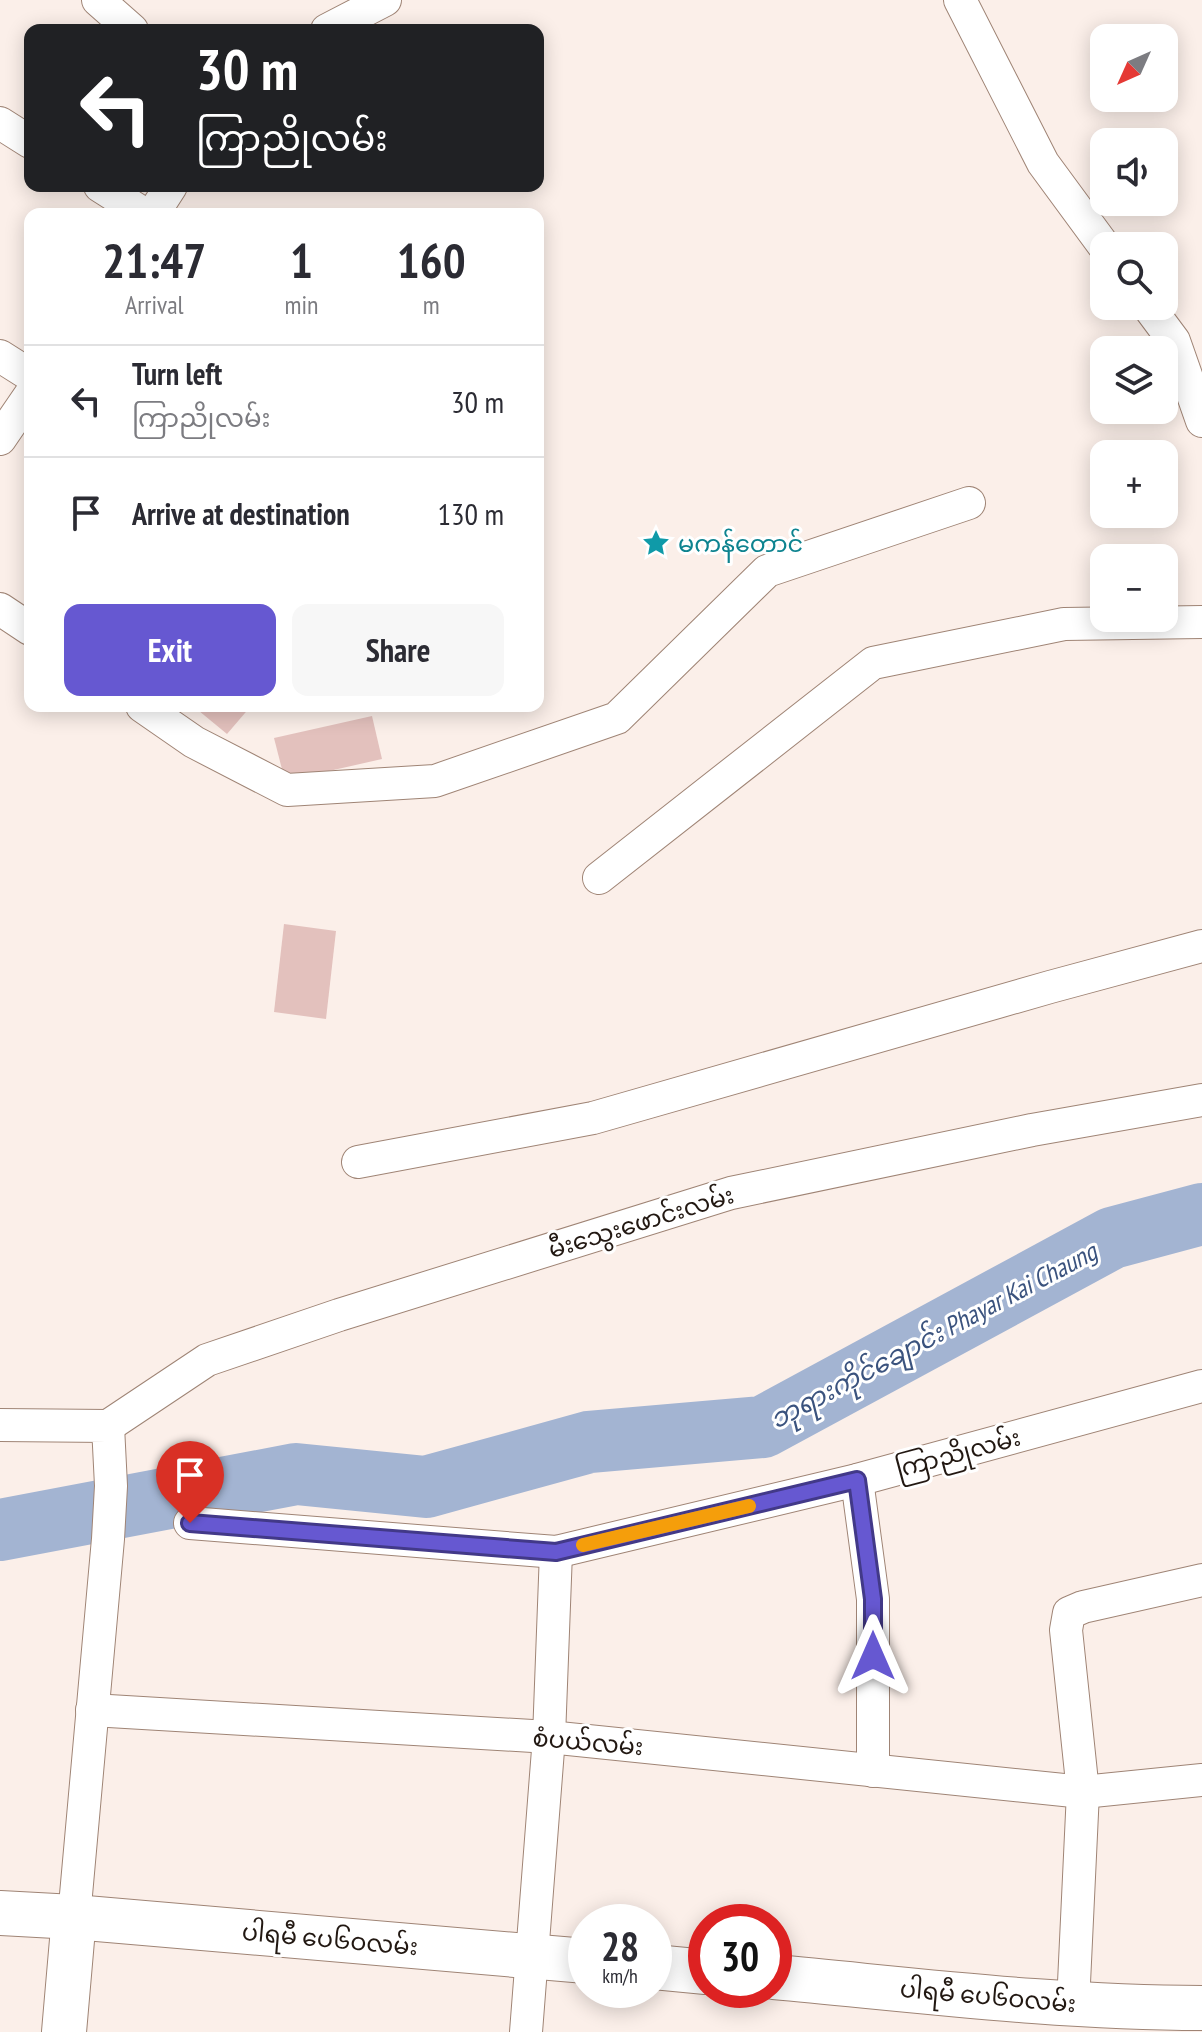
<!DOCTYPE html>
<html lang="en">
<head>
<meta charset="utf-8">
<style>
  body { margin:0; font-family:"PT Sans Narrow","Noto Sans Myanmar",sans-serif; background:#f7f7f7; color:#2b2b33; height:100vh; display:flex; flex-direction:column; font-size:30px; white-space:nowrap }
  * { box-sizing:border-box; margin:0 }
  p { font-size:26px; color:#7c7c81 }
  .icon { flex:none; width:44px; height:44px; fill:none; stroke:currentColor; stroke-width:2; stroke-linecap:round; stroke-linejoin:round }
  .map { position:relative; flex:1; overflow:hidden }
  .panel { position:absolute; left:24px; top:208px; width:520px; height:504px; display:flex; flex-direction:column; background:#fff; border-radius:16px; box-shadow:0 4px 20px #0003 }
  .panel>* { flex:none }
  .top-card { position:absolute; left:24px; top:24px; width:520px; height:168px; border-radius:16px; box-shadow:0 4px 20px #0003; background:#202124; color:#fff; overflow:hidden }
  .needle { width:52px; rotate:225deg }
  .fabs { position:absolute; left:1090px; top:24px; display:grid; gap:16px }
  .fabs a { display:grid; place-items:center; width:88px; height:88px; border-radius:16px; background:#fff; box-shadow:0 4px 20px #0003; font-size:40px }
  .speed { position:absolute; left:568px; top:1904px; display:flex; gap:16px; font-size:40px; font-weight:700; text-align:center }
  .speed>* { display:grid; place-content:center; width:104px; height:104px; border-radius:50%; background:#fff; box-shadow:0 4px 20px #0003; line-height:1 }
  .speed small { font-size:20px; font-weight:400 }
  .speed .limit { border:12px solid #d22; background:#fff; color:#111 }
  .pin { position:absolute; display:grid; place-items:center; width:68px; height:68px; color:#fff; margin:-82px -34px; border-radius:50% 50% 50% 0; rotate:-45deg; box-shadow:0 0 8px #0007 }
  .pin .icon { rotate:45deg }
  .me { position:absolute; width:88px; margin:-44px; rotate:0deg; stroke-linejoin:round; filter:drop-shadow(0 0 6px #0008) }
  .turn { display:flex; align-items:center; gap:28px; height:168px; padding:0 40px; font-size:36px }
  .turn .icon { width:104px; height:104px; stroke-width:2.5 }
  .turn b { display:block; font-size:56px; line-height:68px }
  .eta { display:flex; justify-content:space-evenly; align-items:center; height:136px; text-align:center }
  .eta b { font-size:48px; font-weight:800; line-height:56px }
  .primary-button { display:flex; gap:16px; margin-top:auto; padding:16px 40px }
  .primary-button a { flex:1; height:92px; border-radius:16px; background:#6658d1; color:#fff; font-size:32px; font-weight:800; line-height:92px; text-align:center }
  .primary-button a+a { background:#f7f7f7; color:#2b2b33 }
  ul { padding:0; list-style:none }
  li { display:flex; align-items:center; gap:24px; height:112px; padding:0 40px; border-top:2px solid #e1e1e2 }
  li div { flex:1 }
  li b { display:block; font-size:30px }
  li em { font-style:normal }
  .map>svg:first-child { display:block }
  .lines { fill:none; stroke-linecap:round; stroke-linejoin:round }
  .river { stroke:#a3b4d2; stroke-width:62 }
  .building { fill:#e3c1bd }
  .street-casing { stroke:#9f8475; stroke-width:34 }
  .secondary-casing { stroke:#9f8475; stroke-width:46 }
  .street { stroke:#fff; stroke-width:32 }
  .secondary { stroke:#fff; stroke-width:44 }
  .route-casing { stroke:#423988; stroke-width:20 }
  .route { stroke:#6658d1; stroke-width:14 }
  .slow { stroke:#f59e0b; stroke-width:14 }
  .labels { text-anchor:middle; dominant-baseline:central; stroke-width:6; stroke-linejoin:round; paint-order:stroke }
  .culture-label { font-size:24px; fill:#0d838f; stroke:#fff; text-anchor:start }
  .street-label { font-size:24px; fill:#221812; stroke:#fff }
  .water-label { font-size:26px; font-style:italic; fill:#3b537e; stroke:#fff }
</style>
</head>
<body>
<div class="map">
<svg width="1202" height="2032" viewBox="0 0 1202 2032">
  <rect width="100%" height="100%" fill="#fbefe9"/>
  <g class="lines">
    <!-- river -->
    <path class="river" d="M0,1530L296,1474L426,1487L589,1442L763,1427L1112,1238L1202,1214"/>
  </g>
  <!-- building -->
  <g class="building">
    <path d="M193,706H251L227,734Z"/>
    <path d="M372,716L382,759L285,781L274,738Z"/>
    <path d="M284,924L336,931L326,1019L274,1012Z"/>
  </g>
  <g class="lines">
    <!-- street casing -->
    <g class="street-casing">
      <g id="street">
        <path d="M98,0L132,30"/>
        <path d="M960,0L1043,163L1104,246"/>
        <path d="M327,30L385,0"/>
        <path d="M0,123L30,142"/>
        <path d="M100,186L144,214"/>
        <path d="M153,214L171,186"/>
        <path d="M1148,306L1174,341L1202,421"/>
        <path d="M0,356L30,375"/>
        <path d="M0,439L30,395"/>
        <path d="M0,609L30,629"/>
        <path d="M142,706L194,742L287,790L435,781L617,718L767,571L969,503"/>
        <path d="M599,878L873,663L1064,624L1202,622"/>
        <path d="M358,1162L593,1118L1050,987L1202,946"/>
        <path d="M0,1425L108,1426L111,1486L108,1539L74,1917"/>
        <path d="M108,1426L207,1360L339,1315L731,1193L1032,1130L1202,1100"/>
        <path d="M857,1480L873,1599V1771"/>
        <path d="M190,1523L556,1552L857,1480L1202,1386"/>
        <path d="M92,1710L549,1737L1083,1792L1202,1780"/>
        <path d="M1073,2004L1083,1792L1066,1630L1069,1613L1083,1607L1202,1580"/>
        <path d="M526,2032L549,1737L556,1552"/>
      </g>
    </g>
    <!-- secondary casing -->
    <g class="secondary-casing">
      <g id="secondary">
        <path d="M0,1913L74,1917L586,1961"/>
        <path d="M654,1967L706,1972"/>
        <path d="M774,1977C916,1990 1059,2008 1202,2008"/>
        <path d="M64,2032L74,1917"/>
      </g>
    </g>
    <!-- street -->
    <use href="#street" class="street"/>
    <!-- secondary -->
    <use href="#secondary" class="secondary"/>
  </g>
  <g class="lines">
    <!-- route casing -->
    <g class="route-casing">
      <path id="route" d="M190,1523L556,1552L857,1480L873,1599V1656"/>
    </g>
    <!-- route -->
    <use href="#route" class="route"/>
    <!-- slow -->
    <path class="slow" d="M583,1545L749,1506"/>
  </g>
  <!-- icons -->
  <defs>
    <g id="sight-bare" transform="scale(2.16)"><path d="M0-6L1.8-2.2L6-1.7L2.9 1.2L3.7 5.4L0 3.3L-3.7 5.4L-2.9 1.2L-6-1.7L-1.8-2.2Z" fill="#0f9aa8" stroke="#fff" stroke-width="2.5" paint-order="stroke"/></g>
  </defs>
  <g fill-rule="evenodd">
    <use href="#sight-bare" x="656" y="543"/>
  </g>
  <g class="labels">
    <!-- culture labels -->
    <g class="culture-label">
      <text x="678" y="543">မကန်တောင်</text>
    </g>
    <!-- street labels -->
    <g class="street-label">
      <text transform="translate(641 1222) rotate(-17)">မီးသွေးဖောင်းလမ်း</text>
      <text transform="translate(958 1453) rotate(-15)">ကြာညိုလမ်း</text>
      <text transform="translate(588 1742) rotate(5)">စံပယ်လမ်း</text>
      <text transform="translate(330 1939) rotate(5)">ပါရမီ ပေ၆ဝလမ်း</text>
      <text transform="translate(988 1996) rotate(5)">ပါရမီ ပေ၆ဝလမ်း</text>
    </g>
    <!-- water labels -->
    <g class="water-label">
      <text transform="translate(933 1335) rotate(-28)">ဘုရားကိုင်ချောင်း Phayar Kai Chaung</text>
    </g>
  </g>
</svg>
<div class="fabs">
<a><svg class="needle" viewBox="-14 -14 28 28"><path d="M0-13l5 13h-10z" fill="#e53935"/><path d="M0 13l5-13h-10z" fill="#7c7c81"/></svg></a>
<a><svg class="icon" aria-label="sound" viewBox="0 0 24 24"><path d="M4 9h4l5-4v14l-5-4H4zM17 9q2 3 0 6"/></svg></a>
<a><svg class="icon" aria-label="search" viewBox="0 0 24 24"><circle cx="10" cy="10" r="6"/><path d="M15 15l6 6"/></svg></a>
<a><svg class="icon" aria-label="layers" viewBox="0 0 24 24"><path d="M12 4l9 5-9 5-9-5zM3 14l9 5 9-5"/></svg></a>
<a>+</a>
<a>−</a>
</div>
<div class="speed"><div>28<small>km/h</small></div><div class="limit">30</div></div>
<div class="pin" style="left:190px;top:1523px;background:#d93025"><svg class="icon" aria-label="arrive" viewBox="0 0 24 24"><path d="M6 21V4h12l-3 4 3 4H6"/></svg></div>
<svg class="me" style="left:873px;top:1656px" viewBox="-20 -20 40 40"><path d="M0-17L14 15 0 8-14 15z" fill="#6658d1" stroke="#fff" stroke-width="4"/></svg>
<div class="top-card">
<div class="turn"><svg class="icon" aria-label="left" viewBox="0 0 24 24"><path d="M17 20v-9H6M10 6l-5 5 5 5"/></svg><div><b>30 m</b>ကြာညိုလမ်း</div></div>
</div>
<section class="panel">
<div class="eta">
<div><b>21:47</b><p>Arrival</p></div>
<div><b>1</b><p>min</p></div>
<div><b>160</b><p>m</p></div>
</div>
<ul>
<li><svg class="icon" aria-label="left" viewBox="0 0 24 24"><path d="M17 20v-9H6M10 6l-5 5 5 5"/></svg><div><b>Turn left</b><p>ကြာညိုလမ်း</p></div><em>30 m</em></li>
<li><svg class="icon" aria-label="arrive" viewBox="0 0 24 24"><path d="M6 21V4h12l-3 4 3 4H6"/></svg><div><b>Arrive at destination</b></div><em>130 m</em></li>
</ul>
<div class="primary-button"><a>Exit</a><a>Share</a></div>
</section>
</div>
</body>
</html>
